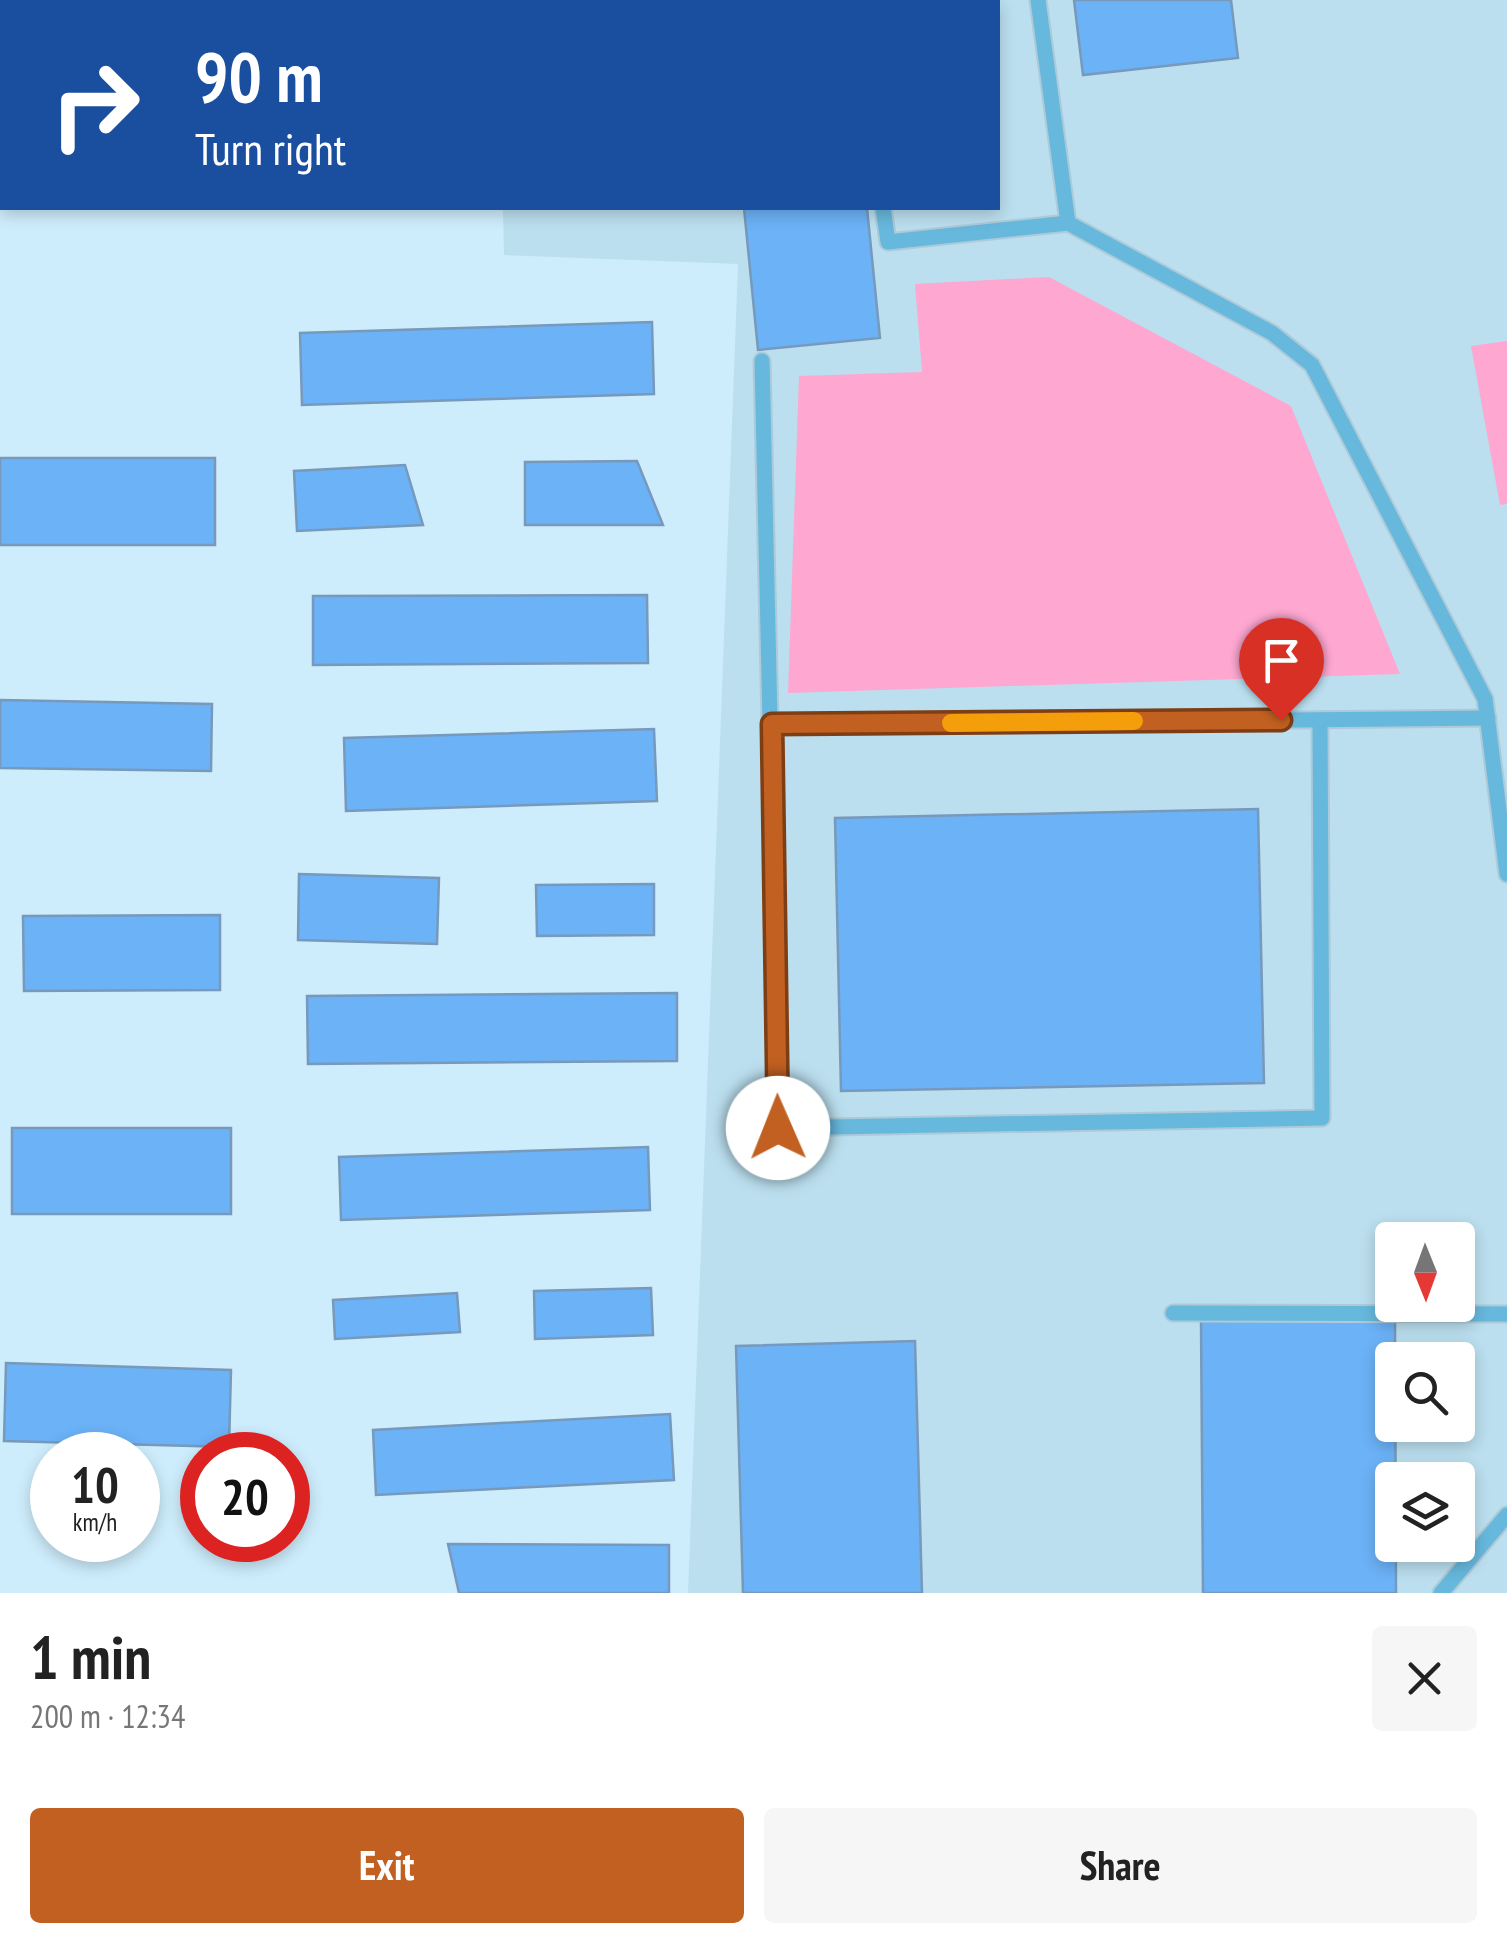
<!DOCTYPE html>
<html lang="en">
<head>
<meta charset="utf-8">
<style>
  body { margin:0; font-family:"PT Sans Narrow",sans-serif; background:#f6f6f6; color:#222; height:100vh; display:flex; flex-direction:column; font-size:38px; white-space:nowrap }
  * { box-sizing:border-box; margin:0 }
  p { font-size:32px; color:#767676 }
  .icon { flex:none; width:55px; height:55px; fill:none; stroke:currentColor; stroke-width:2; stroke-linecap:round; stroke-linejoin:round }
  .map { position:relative; height:1593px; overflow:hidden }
  .details { display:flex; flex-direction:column; background:#fff; flex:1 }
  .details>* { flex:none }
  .hud { position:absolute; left:0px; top:0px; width:1000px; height:210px; box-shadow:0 5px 15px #0003; background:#1a4fa0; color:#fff; overflow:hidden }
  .needle { width:65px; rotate:179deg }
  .tools { position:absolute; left:1375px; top:1222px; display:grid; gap:20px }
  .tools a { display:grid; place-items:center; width:100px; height:100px; border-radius:10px; background:#fff; box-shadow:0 5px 15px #0003; font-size:50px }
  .speed { position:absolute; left:30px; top:1432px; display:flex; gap:20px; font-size:50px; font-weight:700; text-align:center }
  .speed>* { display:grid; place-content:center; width:130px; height:130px; border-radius:50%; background:#fff; box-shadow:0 5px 15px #0003; line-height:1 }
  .speed small { font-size:25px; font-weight:400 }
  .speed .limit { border:15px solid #d22; background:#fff; color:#111 }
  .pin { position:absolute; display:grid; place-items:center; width:85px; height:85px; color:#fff; margin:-102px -42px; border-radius:50% 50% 50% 0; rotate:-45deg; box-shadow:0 0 10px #0007 }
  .pin .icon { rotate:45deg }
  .me { position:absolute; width:110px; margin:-55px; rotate:359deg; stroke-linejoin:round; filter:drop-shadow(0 0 8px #0008) }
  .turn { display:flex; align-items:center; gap:35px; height:210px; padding:0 30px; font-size:45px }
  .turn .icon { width:130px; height:130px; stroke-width:2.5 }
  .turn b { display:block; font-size:70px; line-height:85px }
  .round { display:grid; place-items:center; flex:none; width:105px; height:105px; border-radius:10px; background:#f6f6f6 }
  .summary { display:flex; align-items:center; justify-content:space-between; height:170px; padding:0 30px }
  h1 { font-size:60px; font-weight:600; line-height:75px }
  .action { display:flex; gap:20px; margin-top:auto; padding:20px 30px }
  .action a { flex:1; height:115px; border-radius:10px; background:#c16020; color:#fff; font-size:40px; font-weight:600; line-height:115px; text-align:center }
  .action a+a { background:#f6f6f6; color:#222 }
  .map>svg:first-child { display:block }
  .built { fill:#bbdfef; fill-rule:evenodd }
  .green { fill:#fea7d1 }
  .building { fill:#6cb2f7; stroke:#79b; stroke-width:2.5 }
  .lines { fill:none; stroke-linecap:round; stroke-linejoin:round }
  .service-casing { stroke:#adcad8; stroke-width:19 }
  .service { stroke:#67b8dd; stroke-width:15 }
  .route-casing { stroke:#7d3e15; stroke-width:25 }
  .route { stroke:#c16020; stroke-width:18 }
  .slow { stroke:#f59e0b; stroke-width:18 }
</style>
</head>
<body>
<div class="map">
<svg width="1507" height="1593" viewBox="0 0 1507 1593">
  <rect width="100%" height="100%" fill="#ceedfc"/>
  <!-- built -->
  <path class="built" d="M498,0H1507V1593H688L738,264L504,255L503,208H998V2ZM1392,1240H1458V1305H1392ZM1392,1360H1458V1425H1392ZM1392,1480H1458V1545H1392Z"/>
  <!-- green -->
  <g class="green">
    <path d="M1049,277L1291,406L1400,674L788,693L799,376L922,372L915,284Z"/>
    <path d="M1507,341V504L1500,505L1471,346Z"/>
  </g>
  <!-- building -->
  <g class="building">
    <path d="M7,0H140L7,2Z"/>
    <rect x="189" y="0" width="108" height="2"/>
    <path d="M365,0H455V2H366Z"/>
    <path d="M533,0H885L886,2H533Z"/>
    <path d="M1074,0H1231L1238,58L1083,75Z"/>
    <path d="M744,208H867L880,338L758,350Z"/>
    <path d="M652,322L654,394L302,405L300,333Z"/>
    <rect x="0" y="458" width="215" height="87"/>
    <path d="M637,461L663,525H525V462Z"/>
    <path d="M405,465L423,525L297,531L294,471Z"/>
    <path d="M647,595L648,663L313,665V596Z"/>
    <path d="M0,700L212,704L211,771L0,768Z"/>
    <path d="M654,729L657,801L346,811L344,738Z"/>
    <path d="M1258,809L1264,1083L841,1091L835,818Z"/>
    <path d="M299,874L439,878L437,944L298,940Z"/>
    <path d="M654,884V935L537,936L536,885Z"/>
    <path d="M220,915V990L24,991L23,916Z"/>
    <path d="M677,993V1061L308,1064L307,996Z"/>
    <rect x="12" y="1128" width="219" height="86"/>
    <path d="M648,1147L650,1210L341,1220L339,1157Z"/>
    <path d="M651,1288L653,1335L535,1339L534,1291Z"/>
    <path d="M457,1293L460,1332L335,1339L333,1300Z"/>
    <path d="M1395,1320L1396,1593H1203L1201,1321Z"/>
    <path d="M915,1341L922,1593H743L736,1346Z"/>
    <path d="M6,1363L231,1370L229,1447L4,1441Z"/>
    <path d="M670,1414L674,1480L376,1495L373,1430Z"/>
    <path d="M448,1544L669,1545V1593H459Z"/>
  </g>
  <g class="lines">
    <!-- service casing -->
    <g class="service-casing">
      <g id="service">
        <path d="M1038,0L1068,223L1272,333L1312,365L1485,699L1507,874"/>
        <path d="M883,208L888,242L1068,223"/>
        <path d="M762,361L779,1128L1322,1118L1320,720"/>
        <path d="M772,725L1488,718"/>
        <path d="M1173,1313L1507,1314"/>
        <path d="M1441,1593L1507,1515"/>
      </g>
    </g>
    <!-- service -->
    <use href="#service" class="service"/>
  </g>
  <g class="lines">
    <!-- route casing -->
    <g class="route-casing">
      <path id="route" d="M778,1128L772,724L1281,720"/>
    </g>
    <!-- route -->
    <use href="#route" class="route"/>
    <!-- slow -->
    <path class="slow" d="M951,723L1134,721"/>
  </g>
</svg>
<div class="tools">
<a><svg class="needle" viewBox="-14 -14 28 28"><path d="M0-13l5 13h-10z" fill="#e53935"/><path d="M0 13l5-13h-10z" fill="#767676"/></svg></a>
<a><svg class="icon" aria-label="search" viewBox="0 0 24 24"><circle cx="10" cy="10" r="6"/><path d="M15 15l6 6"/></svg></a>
<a><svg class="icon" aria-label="layers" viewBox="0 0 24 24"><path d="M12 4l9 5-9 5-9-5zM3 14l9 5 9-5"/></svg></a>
</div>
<div class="speed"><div>10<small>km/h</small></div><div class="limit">20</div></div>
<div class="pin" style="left:1281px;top:720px;background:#d93025"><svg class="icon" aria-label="arrive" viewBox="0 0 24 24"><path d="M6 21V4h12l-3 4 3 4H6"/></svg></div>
<svg class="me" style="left:778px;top:1128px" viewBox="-20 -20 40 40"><circle r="19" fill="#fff"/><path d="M0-13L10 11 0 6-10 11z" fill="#c16020"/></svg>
<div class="hud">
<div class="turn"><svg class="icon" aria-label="right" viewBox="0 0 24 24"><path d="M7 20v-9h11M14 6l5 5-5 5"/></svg><div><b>90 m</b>Turn right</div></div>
</div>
</div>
<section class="details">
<div class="summary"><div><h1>1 min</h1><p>200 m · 12:34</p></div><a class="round"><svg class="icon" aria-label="close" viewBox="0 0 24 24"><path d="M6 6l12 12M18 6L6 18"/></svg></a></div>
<div class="action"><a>Exit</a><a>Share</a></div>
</section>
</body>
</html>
